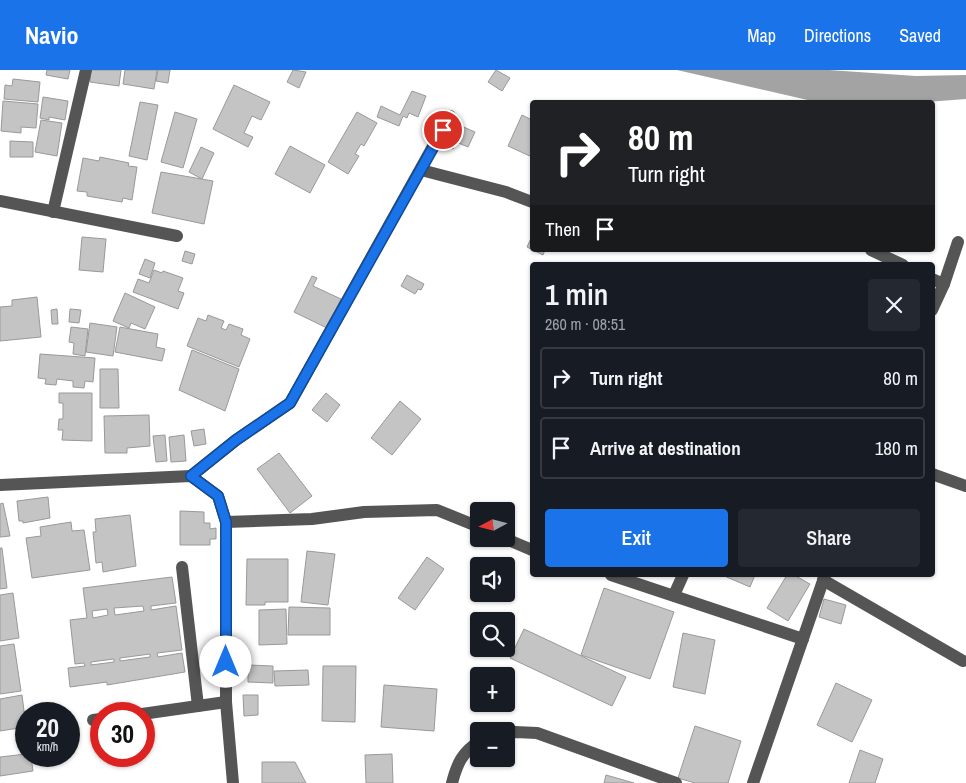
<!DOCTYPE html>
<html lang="en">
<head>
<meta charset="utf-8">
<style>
  body { margin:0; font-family:"Archivo Narrow",sans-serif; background:#242831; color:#f1f3f6; height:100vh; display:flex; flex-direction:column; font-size:19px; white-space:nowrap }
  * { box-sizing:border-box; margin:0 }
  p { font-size:16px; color:#9ea1a6 }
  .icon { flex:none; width:28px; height:28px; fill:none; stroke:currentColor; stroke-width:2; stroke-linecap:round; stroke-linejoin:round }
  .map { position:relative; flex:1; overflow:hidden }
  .panel { position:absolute; left:530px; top:192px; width:405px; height:315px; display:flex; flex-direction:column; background:#171b24; border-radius:5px; box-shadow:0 1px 4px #0004 }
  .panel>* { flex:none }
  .top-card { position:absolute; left:530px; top:30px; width:405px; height:152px; border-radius:5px; box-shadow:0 1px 4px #0004; background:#202124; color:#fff; overflow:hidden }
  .needle { width:32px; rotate:263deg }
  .buttons { position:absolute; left:470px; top:432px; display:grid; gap:10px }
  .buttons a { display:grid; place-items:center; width:45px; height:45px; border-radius:5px; background:#171b24; box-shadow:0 1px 4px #0004; font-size:25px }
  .speed { position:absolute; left:15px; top:632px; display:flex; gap:10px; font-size:25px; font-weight:700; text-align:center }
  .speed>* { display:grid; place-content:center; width:65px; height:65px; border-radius:50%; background:#171b24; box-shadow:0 1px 4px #0004; line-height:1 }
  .speed small { font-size:12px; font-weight:400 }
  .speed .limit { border:8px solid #d22; background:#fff; color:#111 }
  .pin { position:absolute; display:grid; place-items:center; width:42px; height:42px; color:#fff; margin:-21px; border:2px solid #fff; border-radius:50%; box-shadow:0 1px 5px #0007 }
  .me { position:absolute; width:55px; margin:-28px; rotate:0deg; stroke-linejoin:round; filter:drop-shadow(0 0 4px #0008) }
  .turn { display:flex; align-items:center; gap:18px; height:105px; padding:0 15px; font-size:22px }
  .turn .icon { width:65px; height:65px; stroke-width:2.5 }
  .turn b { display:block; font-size:35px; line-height:42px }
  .then { display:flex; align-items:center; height:48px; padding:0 15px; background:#0003; gap:10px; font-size:19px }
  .round { display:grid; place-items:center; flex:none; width:52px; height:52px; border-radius:5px; background:#242831 }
  .headline { display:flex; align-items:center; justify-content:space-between; height:85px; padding:0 15px }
  h1 { font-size:30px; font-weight:600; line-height:38px }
  .button { display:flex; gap:10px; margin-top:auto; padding:10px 15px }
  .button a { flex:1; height:58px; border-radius:5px; background:#1a73e8; color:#fff; font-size:20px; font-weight:600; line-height:58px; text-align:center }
  .button a+a { background:#242831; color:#f1f3f6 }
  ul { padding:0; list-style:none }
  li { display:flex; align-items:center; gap:15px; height:62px; margin:0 10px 8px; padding:0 5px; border:2px solid #363941; border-radius:5px }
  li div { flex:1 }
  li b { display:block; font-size:19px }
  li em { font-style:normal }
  header { display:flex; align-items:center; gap:30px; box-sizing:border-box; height:70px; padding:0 25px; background:#1a73e8; color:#fff }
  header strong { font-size:24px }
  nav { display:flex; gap:28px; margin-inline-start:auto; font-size:18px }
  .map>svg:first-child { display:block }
  .water { fill:#a3a3a3 }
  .building { fill:#c4c4c4; stroke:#999; fill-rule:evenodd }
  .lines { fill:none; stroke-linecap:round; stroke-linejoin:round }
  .minor { stroke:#555; stroke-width:12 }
  .route-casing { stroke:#114b97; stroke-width:12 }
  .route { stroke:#1a73e8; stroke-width:9 }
</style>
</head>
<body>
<header>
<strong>Navio</strong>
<nav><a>Map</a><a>Directions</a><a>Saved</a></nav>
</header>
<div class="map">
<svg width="966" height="713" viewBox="0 0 966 713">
  <rect width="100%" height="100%" fill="#fff"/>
  <!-- water -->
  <path class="water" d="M677,0H829L916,6L966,5V29L926,32L812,31Z"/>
  <!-- building -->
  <g class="building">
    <path d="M47,0H70L68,9L46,5Z"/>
    <path d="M91,0H121L119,16L90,12Z"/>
    <path d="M125,0H157L154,19L123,14Z"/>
    <path d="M158,0H170L168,13L156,11Z"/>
    <path d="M293,0L306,2L299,18L287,12Z"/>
    <path d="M496,0L510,8L502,21L488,12Z"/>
    <path d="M13,9L40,12L38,32L4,29L5,15L12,16Z"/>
    <path d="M234,15L270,32L261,50L252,46L244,63L253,67L248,77L213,59Z"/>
    <path d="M412,21L426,26L418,47L409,43L407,48L403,46L399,56L377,47L381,36L400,45Z"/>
    <path d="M43,27L68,31L65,50L49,47V50L40,48Z"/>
    <path d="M3,31L38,34L36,58L21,57V63L1,61Z"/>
    <path d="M140,32L158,35L147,90L129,86Z"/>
    <path d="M175,42L197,49L183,98L161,92Z"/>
    <path d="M357,42L377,53L364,76L361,74L355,84L359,86L348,104L328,92Z"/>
    <path d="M522,45L532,50V87L508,76Z"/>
    <path d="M41,50L62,53L57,86L35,82Z"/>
    <path d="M452,52L475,62L468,77L456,72L453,79L442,74Z"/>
    <path d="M10,71L33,72V87H10Z"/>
    <path d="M290,76L325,95L310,123L275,104Z"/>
    <path d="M201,77L214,83L202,109L189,102Z"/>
    <path d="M100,87L129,93L128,96L137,97L132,130L123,128L122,132L87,126V122L77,121L83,88L99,91Z"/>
    <path d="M161,102L213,111L204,154L152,143Z"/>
    <path d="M532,166V180H545L543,185L527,177Z"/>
    <path d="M82,167L106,169L103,202L79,200Z"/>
    <path d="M185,181L195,184L192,194L182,191Z"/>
    <path d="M145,189L155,193L150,208L139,204Z"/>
    <path d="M154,200L162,203L163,201L183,208L178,221L184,223L178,239L133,222L138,209L149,213Z"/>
    <path d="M407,205L424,214L421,220L418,219L415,224L401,216Z"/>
    <path d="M312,206L317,208L313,216L341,229L327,258L294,242Z"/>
    <path d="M125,223L155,237L145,259L131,253L129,258L113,251Z"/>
    <path d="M37,227L41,267L0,271V237L12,236V230Z"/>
    <path d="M57,239L58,254H52L51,240Z"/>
    <path d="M70,239L81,240L79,253L69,252Z"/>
    <path d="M208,245L224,251L221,258L226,260L229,254L243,259L241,265L250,269L239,297L187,276L198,248L206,251Z"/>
    <path d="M90,253L117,257L113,286L86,282Z"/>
    <path d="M71,257L88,259L85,286L73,284L74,273L69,272Z"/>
    <path d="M120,257L158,264L156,277L165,279L162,291L115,282Z"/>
    <path d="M192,280L239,299L225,341L179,320Z"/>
    <path d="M40,284L95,288L93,312L85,311L84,318L73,317V311L57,309L56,315L45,314L46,309L38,308Z"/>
    <path d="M100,299H118L119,338H100Z"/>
    <path d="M59,323H92V371L62,370L63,360H58L59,349H63V333H59Z"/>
    <path d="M326,323L340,335L327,352L312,340Z"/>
    <path d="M400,331L421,349L392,385L371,368Z"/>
    <path d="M149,345L150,376L127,378V383H105L104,346Z"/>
    <path d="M204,359L206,374L194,376L191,361Z"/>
    <path d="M165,365L167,391L156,392L153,366Z"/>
    <path d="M184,365L186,391L171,392L169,367Z"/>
    <path d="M279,383L312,426L290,443L257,399Z"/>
    <path d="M48,427L50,448L23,453V451H19L17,431Z"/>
    <path d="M3,433L10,466L0,467V434Z"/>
    <path d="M180,441L204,442V453H210V459L216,458V469H210V475H180Z"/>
    <path d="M130,445L136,496L103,502L102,492L96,493L93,462H96L95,449Z"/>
    <path d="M71,452L72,461L84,460L90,500L32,508L26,468L41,466L40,457Z"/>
    <path d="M0,478H2L7,518L0,519Z"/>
    <path d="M307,481L335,484L328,535L301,532Z"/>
    <path d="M427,487L444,499L415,540L398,528Z"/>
    <path d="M247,489H288V532H265V535H246Z"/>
    <path d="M722,505H755L750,517Z"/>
    <path d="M787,505H794L810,514L788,551L767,538Z"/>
    <path d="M172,507L176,533L151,536V540L176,536L182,580L157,583L158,587L182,583L185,602L107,615V612L70,617L68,598L85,596L84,593L75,594L70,550L87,548L83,518ZM143,536L144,541L115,545L114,538ZM107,539L108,545L93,548L92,541ZM150,584V587L120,591V588ZM114,589V592L91,595V592Z"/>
    <path d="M604,518L674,542L650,609L581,585Z"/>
    <path d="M13,523L19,568L0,571V525Z"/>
    <path d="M824,529L846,535L841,554L819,547Z"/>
    <path d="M289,537L330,538V565H288Z"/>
    <path d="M286,539L287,574L259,575V540Z"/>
    <path d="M524,559L626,607L612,636L510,588Z"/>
    <path d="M683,563L715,570L705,624L673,617Z"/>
    <path d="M14,574L21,621L0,624V576Z"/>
    <path d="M248,595L273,596V613L248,612Z"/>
    <path d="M323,596H356L355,652L322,651Z"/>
    <path d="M308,600L309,615L275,616L274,601Z"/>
    <path d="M836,613L872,630L852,672L817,655Z"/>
    <path d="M384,615L437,619L434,661L381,657Z"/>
    <path d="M22,625L26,657L0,661V629Z"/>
    <path d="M243,625H258V645L244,646Z"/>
    <path d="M695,656L741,671L728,713H695L678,708Z"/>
    <path d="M860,680L883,689L875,713H849Z"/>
    <path d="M26,684V686H31L33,701L0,706V687Z"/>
    <path d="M392,684L393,713H366L365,685Z"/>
    <path d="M262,692H295L306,713H262Z"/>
    <path d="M606,705L634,713H604Z"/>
  </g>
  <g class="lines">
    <!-- minor -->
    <g class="minor">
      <path d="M421,100L506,122L532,132"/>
      <path d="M0,131L177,166"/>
      <path d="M53,142L86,0"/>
      <path d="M871,180L903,195"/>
      <path d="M932,209L944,214L932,240"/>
      <path d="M944,214L958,172"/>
      <path d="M932,404L966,416"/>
      <path d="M191,406L236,370L290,333L450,46"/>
      <path d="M0,415L191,406L218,426L226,452V632L233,713"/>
      <path d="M226,452L312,449L364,442L437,440L479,457"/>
      <path d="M506,469L532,480"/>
      <path d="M182,497L198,636"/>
      <path d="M611,505L803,569"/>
      <path d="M823,510L963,591"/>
      <path d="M674,525L683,505"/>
      <path d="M142,644L226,632"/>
      <path d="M93,650L101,649"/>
      <path d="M506,664L515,662L537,663L676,713"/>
      <path d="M452,713C457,694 462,682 479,672"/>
      <path d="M753,713L825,505"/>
    </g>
  </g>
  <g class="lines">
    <!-- route casing -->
    <g class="route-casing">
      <path id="route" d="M226,592V452L218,426L191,406L236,370L290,333L443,60"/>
    </g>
    <!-- route -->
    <use href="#route" class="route"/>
  </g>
</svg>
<div class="buttons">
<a><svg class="needle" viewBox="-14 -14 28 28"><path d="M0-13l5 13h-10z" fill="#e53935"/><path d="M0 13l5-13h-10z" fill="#9ea1a6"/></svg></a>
<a><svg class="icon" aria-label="sound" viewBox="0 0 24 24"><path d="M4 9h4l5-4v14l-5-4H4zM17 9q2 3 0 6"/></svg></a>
<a><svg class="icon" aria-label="search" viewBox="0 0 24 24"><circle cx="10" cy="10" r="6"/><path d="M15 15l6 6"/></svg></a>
<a>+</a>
<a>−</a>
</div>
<div class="speed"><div>20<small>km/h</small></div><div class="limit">30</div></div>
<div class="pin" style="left:443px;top:60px;background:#d93025"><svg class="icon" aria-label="arrive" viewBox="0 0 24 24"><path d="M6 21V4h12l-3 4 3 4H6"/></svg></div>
<svg class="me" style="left:226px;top:592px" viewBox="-20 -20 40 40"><circle r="19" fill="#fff"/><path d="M0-13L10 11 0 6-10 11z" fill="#1a73e8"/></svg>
<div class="top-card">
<div class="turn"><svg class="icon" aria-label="right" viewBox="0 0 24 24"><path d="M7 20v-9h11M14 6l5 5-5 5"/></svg><div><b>80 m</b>Turn right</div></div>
<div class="then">Then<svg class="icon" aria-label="arrive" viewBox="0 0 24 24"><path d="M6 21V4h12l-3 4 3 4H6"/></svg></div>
</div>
<section class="panel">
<div class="headline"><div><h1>1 min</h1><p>260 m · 08:51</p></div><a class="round"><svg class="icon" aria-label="close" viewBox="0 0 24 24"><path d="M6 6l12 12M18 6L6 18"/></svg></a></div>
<ul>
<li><svg class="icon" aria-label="right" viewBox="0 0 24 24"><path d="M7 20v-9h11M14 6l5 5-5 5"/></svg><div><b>Turn right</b></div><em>80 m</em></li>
<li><svg class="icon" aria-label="arrive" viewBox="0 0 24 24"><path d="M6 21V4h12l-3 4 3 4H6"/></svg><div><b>Arrive at destination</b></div><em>180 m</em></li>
</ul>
<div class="button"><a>Exit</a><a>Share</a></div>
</section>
</div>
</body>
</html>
